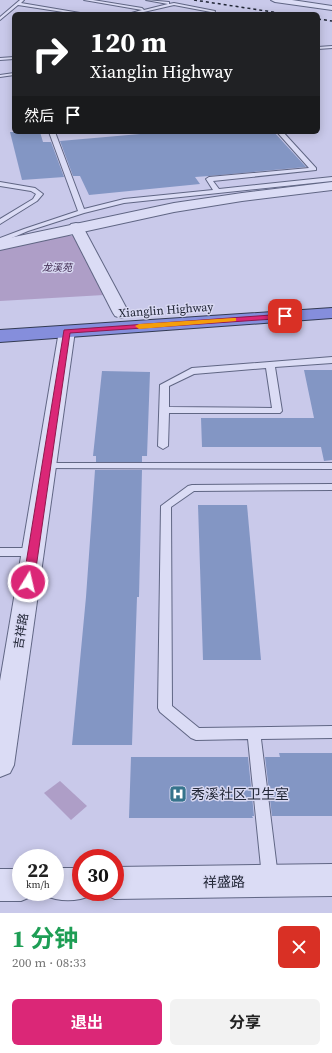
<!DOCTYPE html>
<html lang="zh">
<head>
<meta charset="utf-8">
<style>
  body { margin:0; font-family:"Source Serif 4","Noto Sans SC",serif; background:#f2f2f2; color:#222; height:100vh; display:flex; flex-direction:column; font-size:15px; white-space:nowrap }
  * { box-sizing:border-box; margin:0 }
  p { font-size:13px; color:#767676 }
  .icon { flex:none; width:22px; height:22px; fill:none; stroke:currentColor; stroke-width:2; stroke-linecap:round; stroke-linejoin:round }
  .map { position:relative; height:913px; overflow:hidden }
  .side { display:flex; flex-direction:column; background:#fff; flex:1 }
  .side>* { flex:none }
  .guide { position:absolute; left:12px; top:12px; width:308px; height:122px; border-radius:6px; box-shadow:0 2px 10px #0003; background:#202124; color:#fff; overflow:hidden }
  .speed { position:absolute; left:12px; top:849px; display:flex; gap:8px; font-size:20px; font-weight:700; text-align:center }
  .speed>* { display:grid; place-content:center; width:52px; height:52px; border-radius:50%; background:#fff; box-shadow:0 2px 10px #0003; line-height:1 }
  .speed small { font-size:10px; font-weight:400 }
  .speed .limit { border:6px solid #d22; background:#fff; color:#111 }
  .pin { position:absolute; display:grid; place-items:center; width:34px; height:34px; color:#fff; margin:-17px; border-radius:8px; box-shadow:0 2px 6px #0006 }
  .me { position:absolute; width:44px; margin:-22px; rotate:9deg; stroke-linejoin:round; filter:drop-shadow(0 0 3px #0008) }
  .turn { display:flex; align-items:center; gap:14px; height:84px; padding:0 12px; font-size:18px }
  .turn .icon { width:52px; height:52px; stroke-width:2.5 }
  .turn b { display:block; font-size:28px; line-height:34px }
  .then { display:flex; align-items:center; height:38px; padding:0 12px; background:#0003; gap:8px; font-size:15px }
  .round { display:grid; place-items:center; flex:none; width:42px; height:42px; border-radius:6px; background:#f2f2f2 }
  .summary { display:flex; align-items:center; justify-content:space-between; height:68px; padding:0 12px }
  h1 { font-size:24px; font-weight:700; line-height:30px; color:#1e9e55 }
  .cta { display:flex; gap:8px; margin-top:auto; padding:8px 12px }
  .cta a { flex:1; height:46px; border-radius:6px; background:#db2777; color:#fff; font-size:16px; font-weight:700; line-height:46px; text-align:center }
  .cta a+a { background:#f2f2f2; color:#222 }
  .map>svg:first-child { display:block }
  .green { fill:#ae9ec7 }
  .building { fill:#8396c4 }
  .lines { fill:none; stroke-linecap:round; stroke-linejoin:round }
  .service-casing { stroke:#606684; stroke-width:2 }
  .minor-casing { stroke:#606684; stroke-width:2 }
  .tertiary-casing { stroke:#606684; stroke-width:2 }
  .trunk-casing { stroke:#333b53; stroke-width:2 }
  .service { fill:#dbdcf5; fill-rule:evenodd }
  .minor { fill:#dbdcf5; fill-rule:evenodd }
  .tertiary { fill:#dbdcf5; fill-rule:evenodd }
  .trunk { fill:#858edc; fill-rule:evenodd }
  .rail { stroke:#212636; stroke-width:1.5; stroke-dasharray:3 3; stroke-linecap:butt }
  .route { fill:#db2777; stroke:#8e194d }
  .slow { fill:#f59e0b }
  .labels { text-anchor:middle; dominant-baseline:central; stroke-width:3; stroke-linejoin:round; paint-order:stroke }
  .far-park-label { font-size:10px; font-style:italic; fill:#3f2a50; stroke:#d8d8f2 }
  .street-label { font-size:12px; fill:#212636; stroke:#d8d8f2 }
  .near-poi-label { font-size:14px; fill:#212636; stroke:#d8d8f2; text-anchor:start }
  .near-street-label { font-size:14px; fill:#212636; stroke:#d8d8f2 }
</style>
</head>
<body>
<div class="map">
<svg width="332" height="913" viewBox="0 0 332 913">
  <rect width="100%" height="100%" fill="#c9c9ea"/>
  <!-- green -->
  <g class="green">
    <path d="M64,236H74L104,295L0,301V250L49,238Z"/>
    <path d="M60,781L87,806L71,820L44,793Z"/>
  </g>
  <!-- building -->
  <g class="building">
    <path d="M10,132H40L43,142H51L64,177L22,180Z"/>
    <path d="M163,132H274L306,167L209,176L195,177L200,184L89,195L80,176H73L60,141Z"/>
    <path d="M304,370H332V460L324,461L321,447H202L201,418H314Z"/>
    <path d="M102,371L150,372L147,456H142V462H96V456H93Z"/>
    <path d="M95,470H142L139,597H137L132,745H72L86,597Z"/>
    <path d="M198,505H247L261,660H203Z"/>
    <path d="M279,753H332V816H272L265,757H280Z"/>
    <path d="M131,757H248L254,816H252L253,818H129Z"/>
  </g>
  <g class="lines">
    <!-- service casing -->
    <g class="service-casing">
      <g id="service">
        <path d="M20,0H24L21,3L86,14H76L18,5L0,20V17Z"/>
        <path d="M84,0H93L142,8L144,10L168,4L146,0L169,2V4L174,3L215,11L214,14H210L211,12L174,5L135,14H128L142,10Z"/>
        <path d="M332,46V48L318,49V47Z"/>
        <path d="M14,57V59L0,60V58Z"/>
        <path d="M14,73V75L0,77V75Z"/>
        <path d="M49,132H55L84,209L124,199L213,190L206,179L209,177L309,168L277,132H283L316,168V170L213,181L219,189L332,177V181L124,203L84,213L28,231L0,243V238L24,229L78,211Z"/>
        <path d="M0,182L35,188L43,194L37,201L0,224V219L33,199L36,194L31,191L0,186Z"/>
        <path d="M332,357V363L275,367L282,411L280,413H169L168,446L163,449L158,446L160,385L192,368ZM266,368L272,408L169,407V386L194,374Z"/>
        <path d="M46,463H332V469L42,468L41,466L42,464Z"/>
        <path d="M332,484V490L194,491L171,507L172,706L199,728L332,726V738L261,739L278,877L275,882L270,884L265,882L262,877L248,739L196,740L191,738L160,712L158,708L161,506L188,486L192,485Z"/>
        <path d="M0,548H33L37,549L39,552L37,555L33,556H0Z"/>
      </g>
    </g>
    <!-- minor casing -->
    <g class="minor-casing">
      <g id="minor">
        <path d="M271,0H292L332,6V10L275,2Z"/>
        <path d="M76,223L81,224L83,227L129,313L127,316L121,318L115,316L113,313L69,227L71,224Z"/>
        <path d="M67,326L73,327L75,331L14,765L10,773L0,777V681L59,331L61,327Z"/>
      </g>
    </g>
    <!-- tertiary casing -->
    <g class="tertiary-casing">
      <g id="tertiary">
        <path d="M332,182V190L242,201L174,212L0,250V240L174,203L242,193Z"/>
        <path d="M332,864V896L115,899L103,894L102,892H115V867Z"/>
        <path d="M55,868H81V892H95L93,895C76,902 60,902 43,895L41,892H55Z"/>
        <path d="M0,869H21V892H35L33,896L21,901H0Z"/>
      </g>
    </g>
    <!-- trunk casing -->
    <g class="trunk-casing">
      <path id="trunk" d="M332,308V318L0,342V330Z"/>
    </g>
    <!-- service -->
    <use href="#service" class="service"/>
    <!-- minor -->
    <use href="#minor" class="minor"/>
    <!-- tertiary -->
    <use href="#tertiary" class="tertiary"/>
    <!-- trunk -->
    <use href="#trunk" class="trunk"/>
    <!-- rail -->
    <g class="rail">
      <path d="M194,0L286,14"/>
      <path d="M318,19L332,21"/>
    </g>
  </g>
  <!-- route -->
  <path class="route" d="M285,314L289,316L288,318L70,333L34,582L32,585H24L23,582L64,330Z"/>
  <!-- slow -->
  <path class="slow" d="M233,318H236V321L139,329L135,326L139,324Z"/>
  <!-- icons -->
  <defs>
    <g id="hospital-square" transform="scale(0.9)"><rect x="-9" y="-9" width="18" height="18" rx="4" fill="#36748c" stroke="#d8d8f2"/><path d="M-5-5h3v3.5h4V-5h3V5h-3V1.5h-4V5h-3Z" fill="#fff"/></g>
  </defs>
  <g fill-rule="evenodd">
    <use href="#hospital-square" x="178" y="794"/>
  </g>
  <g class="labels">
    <!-- far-park labels -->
    <g class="far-park-label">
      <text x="57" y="267">龙溪苑</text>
    </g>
    <!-- street labels -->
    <g class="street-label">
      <text transform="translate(166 310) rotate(-4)">Xianglin Highway</text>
      <text transform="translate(21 631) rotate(-81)">吉祥路</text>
    </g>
    <!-- near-poi labels -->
    <g class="near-poi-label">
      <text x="191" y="794">秀溪社区卫生室</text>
    </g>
    <!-- near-street labels -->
    <g class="near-street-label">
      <text transform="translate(224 882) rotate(-1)">祥盛路</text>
    </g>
  </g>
</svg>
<div class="speed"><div>22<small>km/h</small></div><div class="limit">30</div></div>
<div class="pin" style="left:285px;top:316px;background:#d93025"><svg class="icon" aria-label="arrive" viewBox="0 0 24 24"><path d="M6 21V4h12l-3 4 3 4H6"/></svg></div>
<svg class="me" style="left:28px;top:582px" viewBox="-20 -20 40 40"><circle r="17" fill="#db2777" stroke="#fff" stroke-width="3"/><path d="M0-11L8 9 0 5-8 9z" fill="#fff"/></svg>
<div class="guide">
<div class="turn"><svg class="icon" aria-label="right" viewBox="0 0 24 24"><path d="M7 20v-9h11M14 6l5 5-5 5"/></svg><div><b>120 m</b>Xianglin Highway</div></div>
<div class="then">然后<svg class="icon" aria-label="arrive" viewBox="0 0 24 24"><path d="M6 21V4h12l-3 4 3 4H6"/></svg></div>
</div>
</div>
<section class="side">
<div class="summary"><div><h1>1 分钟</h1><p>200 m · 08:33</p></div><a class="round" style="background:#d93025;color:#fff"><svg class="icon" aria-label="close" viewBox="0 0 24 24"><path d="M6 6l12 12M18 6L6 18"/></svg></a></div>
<div class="cta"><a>退出</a><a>分享</a></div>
</section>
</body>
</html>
